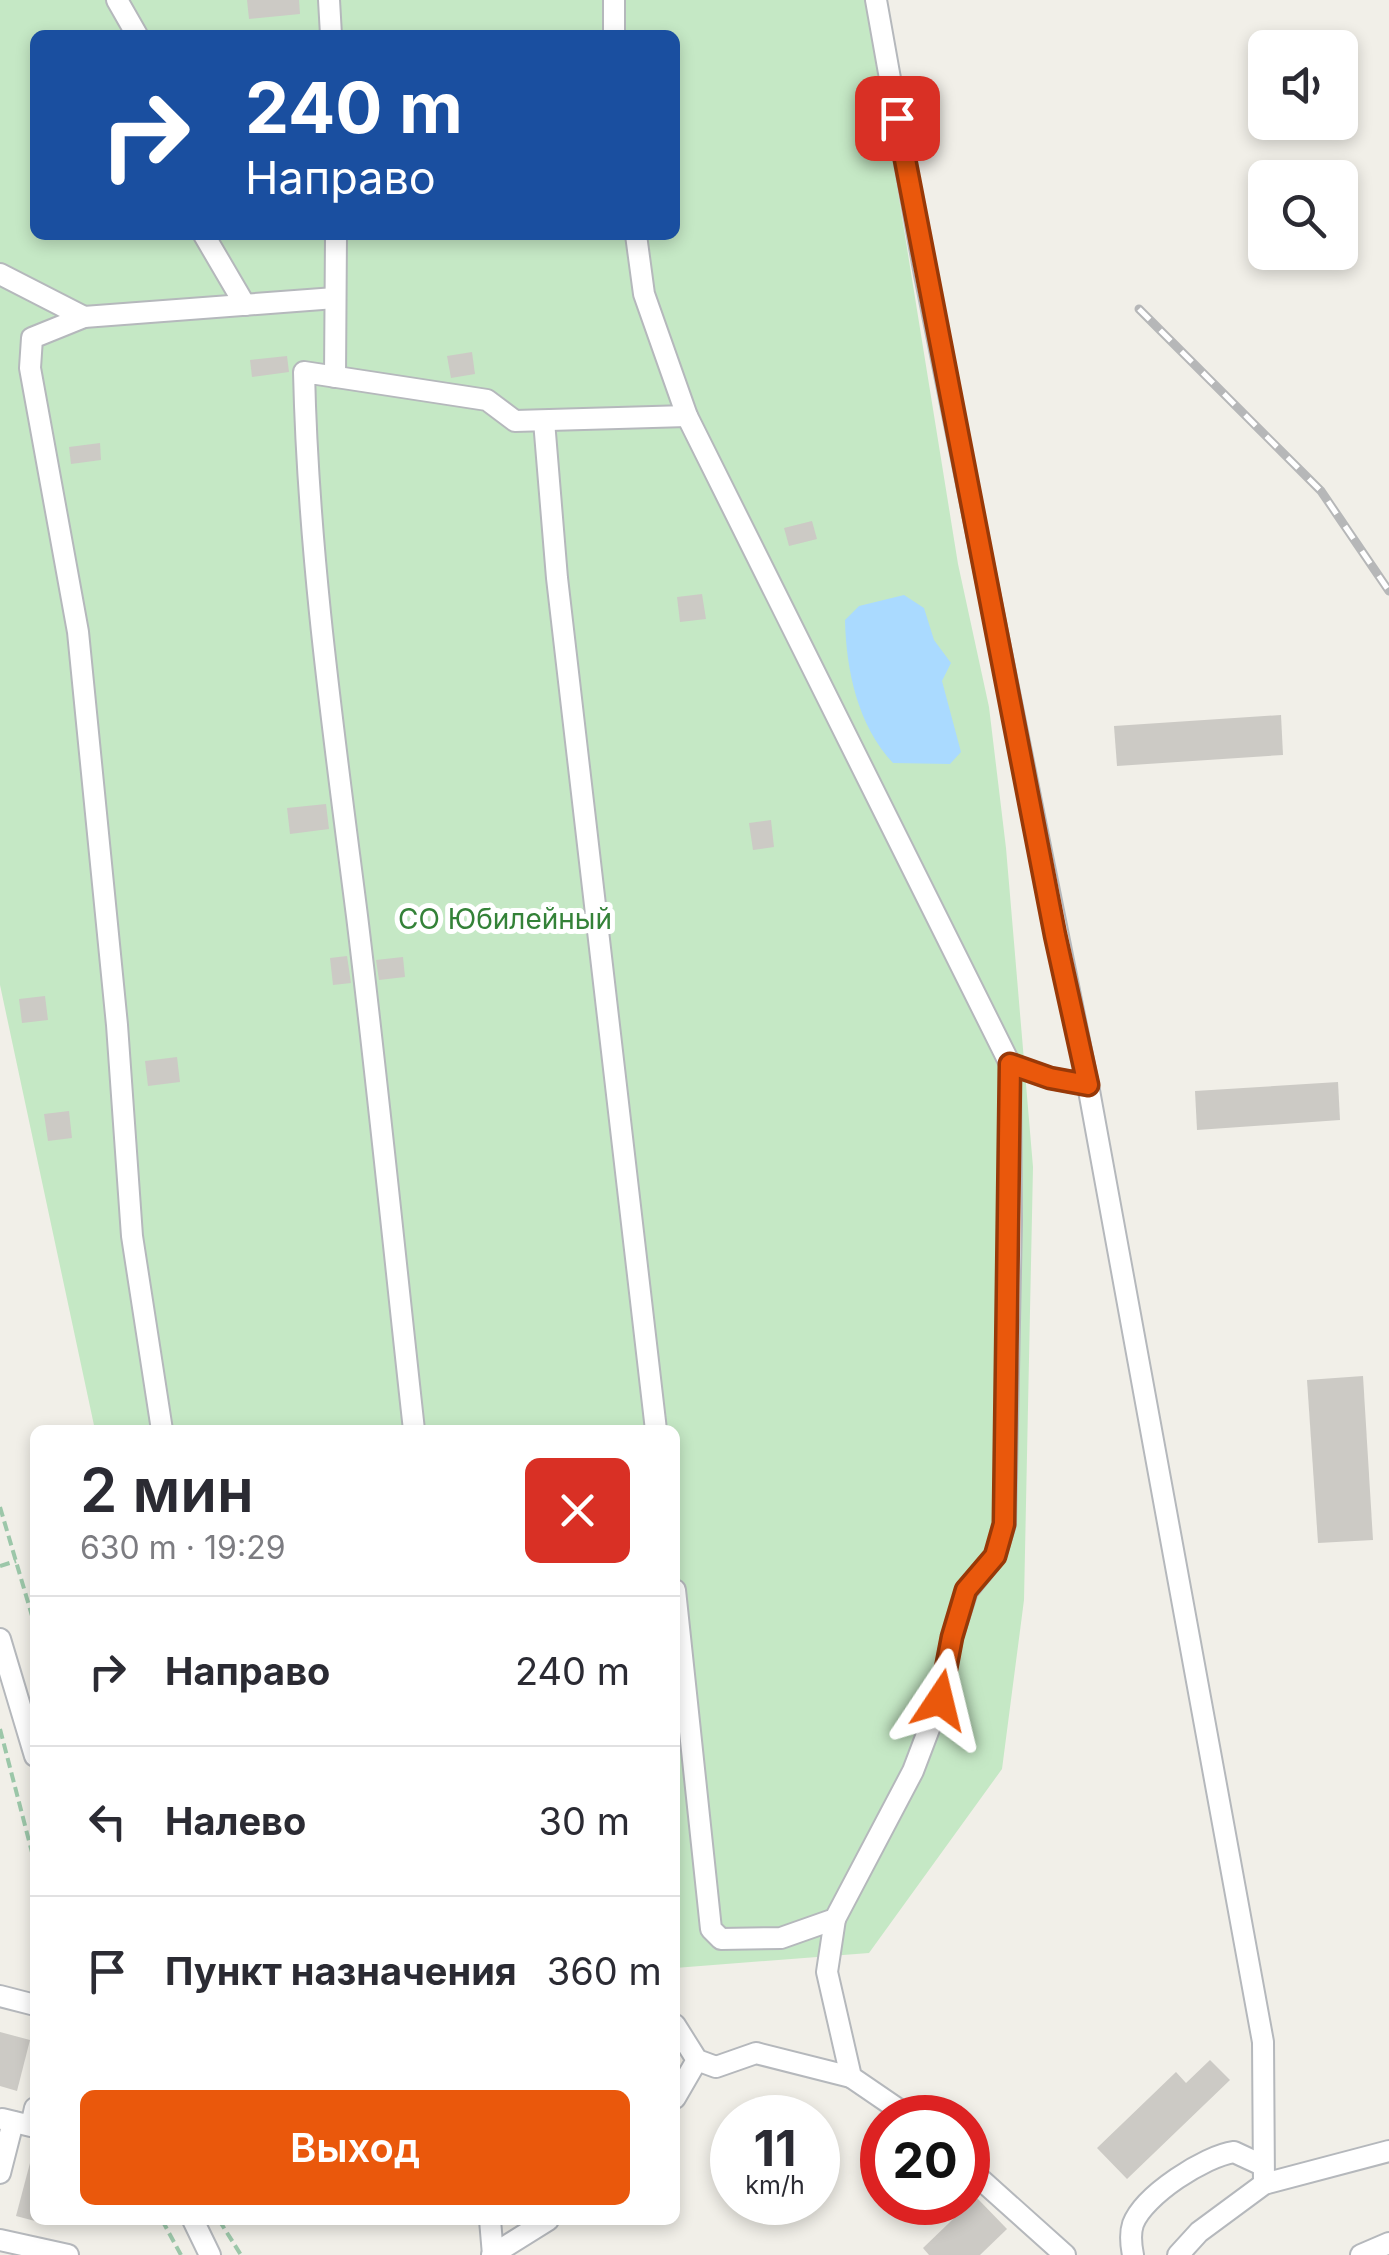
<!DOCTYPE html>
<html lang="ru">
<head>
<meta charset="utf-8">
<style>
  body { margin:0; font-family:Inter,sans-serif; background:#f7f7f7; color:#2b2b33; height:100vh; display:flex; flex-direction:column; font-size:38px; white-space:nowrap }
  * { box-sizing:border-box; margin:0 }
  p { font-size:32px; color:#7c7c81 }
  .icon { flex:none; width:55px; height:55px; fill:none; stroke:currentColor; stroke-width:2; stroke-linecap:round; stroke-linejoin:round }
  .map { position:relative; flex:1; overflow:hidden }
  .drawer { position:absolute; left:30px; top:1425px; width:650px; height:800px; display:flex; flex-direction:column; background:#fff; border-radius:15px; box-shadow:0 5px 15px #0003 }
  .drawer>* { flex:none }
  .top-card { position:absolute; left:30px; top:30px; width:650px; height:210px; border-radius:15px; box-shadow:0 5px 15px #0003; background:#1a4fa0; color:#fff; overflow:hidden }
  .buttons { position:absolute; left:1248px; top:30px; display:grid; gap:20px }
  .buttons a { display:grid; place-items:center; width:110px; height:110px; border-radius:15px; background:#fff; box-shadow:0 5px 15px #0003; font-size:50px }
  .speed { position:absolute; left:710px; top:2095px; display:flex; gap:20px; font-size:50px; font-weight:700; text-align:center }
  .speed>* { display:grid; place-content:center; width:130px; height:130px; border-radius:50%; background:#fff; box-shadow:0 5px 15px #0003; line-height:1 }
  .speed small { font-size:25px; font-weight:400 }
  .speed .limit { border:15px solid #d22; background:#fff; color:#111 }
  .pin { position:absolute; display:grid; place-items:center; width:85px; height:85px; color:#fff; margin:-42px; border-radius:20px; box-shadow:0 5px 15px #0006 }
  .me { position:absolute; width:110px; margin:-55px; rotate:10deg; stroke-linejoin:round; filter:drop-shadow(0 0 8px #0008) }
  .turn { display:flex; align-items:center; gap:35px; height:210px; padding:0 50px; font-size:45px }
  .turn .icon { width:130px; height:130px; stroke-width:2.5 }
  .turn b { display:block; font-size:70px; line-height:85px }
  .round { display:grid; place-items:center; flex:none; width:105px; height:105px; border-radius:15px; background:#f7f7f7 }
  .overview { display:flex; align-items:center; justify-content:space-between; height:170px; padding:0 50px }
  h1 { font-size:60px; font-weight:600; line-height:75px }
  .button { display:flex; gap:20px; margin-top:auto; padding:20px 50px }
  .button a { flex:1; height:115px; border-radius:15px; background:#ea580c; color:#fff; font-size:40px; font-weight:600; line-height:115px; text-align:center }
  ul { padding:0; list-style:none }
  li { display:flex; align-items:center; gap:30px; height:150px; padding:0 50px; border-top:2px solid #e1e1e2 }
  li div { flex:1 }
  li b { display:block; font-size:38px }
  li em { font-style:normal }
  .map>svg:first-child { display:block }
  .green { fill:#c5e8c5; fill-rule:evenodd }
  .water { fill:#aadaff }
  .building { fill:#cccac5 }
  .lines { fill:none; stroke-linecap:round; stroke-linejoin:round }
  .minor-casing { stroke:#b5b8bc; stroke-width:24 }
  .path { stroke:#9cc7a9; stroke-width:4; stroke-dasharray:10 5; stroke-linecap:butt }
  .minor { stroke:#fff; stroke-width:20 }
  .rail-casing { stroke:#b6b7b8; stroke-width:9 }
  .rail { stroke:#fff; stroke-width:5; stroke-dasharray:15; stroke-linecap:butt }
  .route-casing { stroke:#983908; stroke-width:25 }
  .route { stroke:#ea580c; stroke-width:18 }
  .labels { text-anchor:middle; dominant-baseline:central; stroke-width:10; stroke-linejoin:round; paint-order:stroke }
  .park-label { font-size:28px; fill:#348238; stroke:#fff }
</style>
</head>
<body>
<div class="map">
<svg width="1389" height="2255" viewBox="0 0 1389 2255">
  <rect width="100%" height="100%" fill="#f1efe8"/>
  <!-- green -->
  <path class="green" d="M0,0H867L958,564L989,707L1006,848L1033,1167L1024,1600L1002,1769L869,1953L675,1968V1430H95L0,985ZM35,35H675V235H35Z"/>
  <!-- water -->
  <path class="water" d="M904,595L924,608L934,640L951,663L942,681L961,752L950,764L893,763C858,726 846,670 845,620L859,606Z"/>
  <!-- building -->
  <g class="building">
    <path d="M247,0H299L300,14L249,19Z"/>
    <path d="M472,352L475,374L451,378L447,356Z"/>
    <path d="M287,356L289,372L252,377L250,360Z"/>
    <path d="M100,443L101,460L71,464L69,447Z"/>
    <path d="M812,521L817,539L789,546L784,528Z"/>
    <path d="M702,594L706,619L680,622L677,597Z"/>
    <path d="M1281,715L1283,755L1117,766L1114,726Z"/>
    <path d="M326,804L329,829L290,834L287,808Z"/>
    <path d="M771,820L774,847L753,850L749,823Z"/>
    <path d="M347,956L351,983L333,985L330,958Z"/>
    <path d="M403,957L405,977L379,980L376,960Z"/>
    <path d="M45,996L48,1020L22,1023L19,999Z"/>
    <path d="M177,1057L180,1082L148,1086L145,1061Z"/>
    <path d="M1338,1082L1340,1120L1197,1130L1195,1091Z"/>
    <path d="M69,1111L72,1138L48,1141L44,1114Z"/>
    <path d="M1363,1376L1373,1540L1318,1543L1307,1380Z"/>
    <path d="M0,2032L30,2040L17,2091L0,2086Z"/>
    <path d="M1210,2060L1230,2080L1127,2179L1097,2148L1176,2072L1186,2083Z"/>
    <path d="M30,2163L35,2164V2221L16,2216Z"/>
    <path d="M976,2197L1007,2229L980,2255H929L923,2248Z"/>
  </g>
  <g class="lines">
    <!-- minor casing -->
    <g class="minor-casing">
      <g id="minor">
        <path d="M117,0L137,35"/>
        <path d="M329,0L331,35"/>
        <path d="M614,0V35"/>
        <path d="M876,0L925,275L1088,1085"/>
        <path d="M204,235L245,305"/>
        <path d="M636,235L644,294L687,416L1010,1064L1050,1078L1088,1085L1263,2042L1264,2184"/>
        <path d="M0,274L84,317"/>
        <path d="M335,377L336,235"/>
        <path d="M544,421L557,578L656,1430"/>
        <path d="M162,1430L132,1236L117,1025L78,632L30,368L32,338L84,317L335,298"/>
        <path d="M414,1430C395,1259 378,1087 357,916C334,736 308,554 304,372L487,400L515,421L687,416"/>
        <path d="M675,1590L711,1929L721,1939L781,1938L835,1919L913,1771L940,1700L952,1637L967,1591L995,1556L1005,1524L1011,1221L1010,1064"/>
        <path d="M0,1639L35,1756"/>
        <path d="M835,1919L827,1972L851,2077L911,2118"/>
        <path d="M0,1996L35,2005"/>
        <path d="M675,2025L697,2060L716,2067L756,2053L851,2077"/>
        <path d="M675,2098L697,2060"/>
        <path d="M2,2119L31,2126L35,2108"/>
        <path d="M968,2168L1065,2255"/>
        <path d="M0,2173L13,2122"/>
        <path d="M193,2220L210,2255"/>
        <path d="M490,2220L493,2255"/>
        <path d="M0,2240L68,2255"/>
        <path d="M492,2255L548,2220"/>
        <path d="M1133,2255C1131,2245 1130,2233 1133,2224C1144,2195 1205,2156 1234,2152L1262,2165"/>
        <path d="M1178,2255L1199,2232L1264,2184L1389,2151"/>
        <path d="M1361,2255L1389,2243"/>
      </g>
    </g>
    <!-- path -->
    <g class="path">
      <path d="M0,1507L35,1626"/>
      <path d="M0,1566L16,1561"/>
      <path d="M0,1729L35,1864"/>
      <path d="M162,2220L181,2255"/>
      <path d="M219,2220L241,2255"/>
    </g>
    <!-- minor -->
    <use href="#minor" class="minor"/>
    <!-- rail casing -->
    <g class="rail-casing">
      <path id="rail" d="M1139,309L1321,491L1389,591"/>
    </g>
    <!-- rail -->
    <use href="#rail" class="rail"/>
  </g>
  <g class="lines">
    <!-- route casing -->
    <g class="route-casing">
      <path id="route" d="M897,118L1055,935L1088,1085L1050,1078L1010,1064L1004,1524L995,1556L966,1590L952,1637L940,1700"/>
    </g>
    <!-- route -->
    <use href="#route" class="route"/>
  </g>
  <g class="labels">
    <!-- park labels -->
    <g class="park-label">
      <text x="505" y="919">СО Юбилейный</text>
    </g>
  </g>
</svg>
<div class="buttons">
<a><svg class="icon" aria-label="sound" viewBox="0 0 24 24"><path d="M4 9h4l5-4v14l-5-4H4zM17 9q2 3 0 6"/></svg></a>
<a><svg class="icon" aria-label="search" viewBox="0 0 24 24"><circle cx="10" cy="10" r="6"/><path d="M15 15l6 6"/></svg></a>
</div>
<div class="speed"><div>11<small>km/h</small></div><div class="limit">20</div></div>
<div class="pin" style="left:897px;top:118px;background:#d93025"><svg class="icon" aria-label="arrive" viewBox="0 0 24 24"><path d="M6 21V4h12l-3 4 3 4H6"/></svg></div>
<svg class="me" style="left:940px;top:1700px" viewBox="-20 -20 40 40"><path d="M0-17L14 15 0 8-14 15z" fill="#ea580c" stroke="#fff" stroke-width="4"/></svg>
<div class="top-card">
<div class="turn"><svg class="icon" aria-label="right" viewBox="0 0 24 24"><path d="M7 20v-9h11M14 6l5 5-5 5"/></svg><div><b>240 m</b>Направо</div></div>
</div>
<section class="drawer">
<div class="overview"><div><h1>2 мин</h1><p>630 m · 19:29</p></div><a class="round" style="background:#d93025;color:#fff"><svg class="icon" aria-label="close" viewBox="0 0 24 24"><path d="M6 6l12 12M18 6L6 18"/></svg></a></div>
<ul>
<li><svg class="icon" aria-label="right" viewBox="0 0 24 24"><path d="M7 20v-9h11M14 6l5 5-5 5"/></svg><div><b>Направо</b></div><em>240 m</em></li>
<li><svg class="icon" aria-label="left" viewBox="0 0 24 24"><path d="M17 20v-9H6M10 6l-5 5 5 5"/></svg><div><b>Налево</b></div><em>30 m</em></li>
<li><svg class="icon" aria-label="arrive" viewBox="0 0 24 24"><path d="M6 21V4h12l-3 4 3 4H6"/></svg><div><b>Пункт назначения</b></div><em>360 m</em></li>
</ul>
<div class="button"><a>Выход</a></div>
</section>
</div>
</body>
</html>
